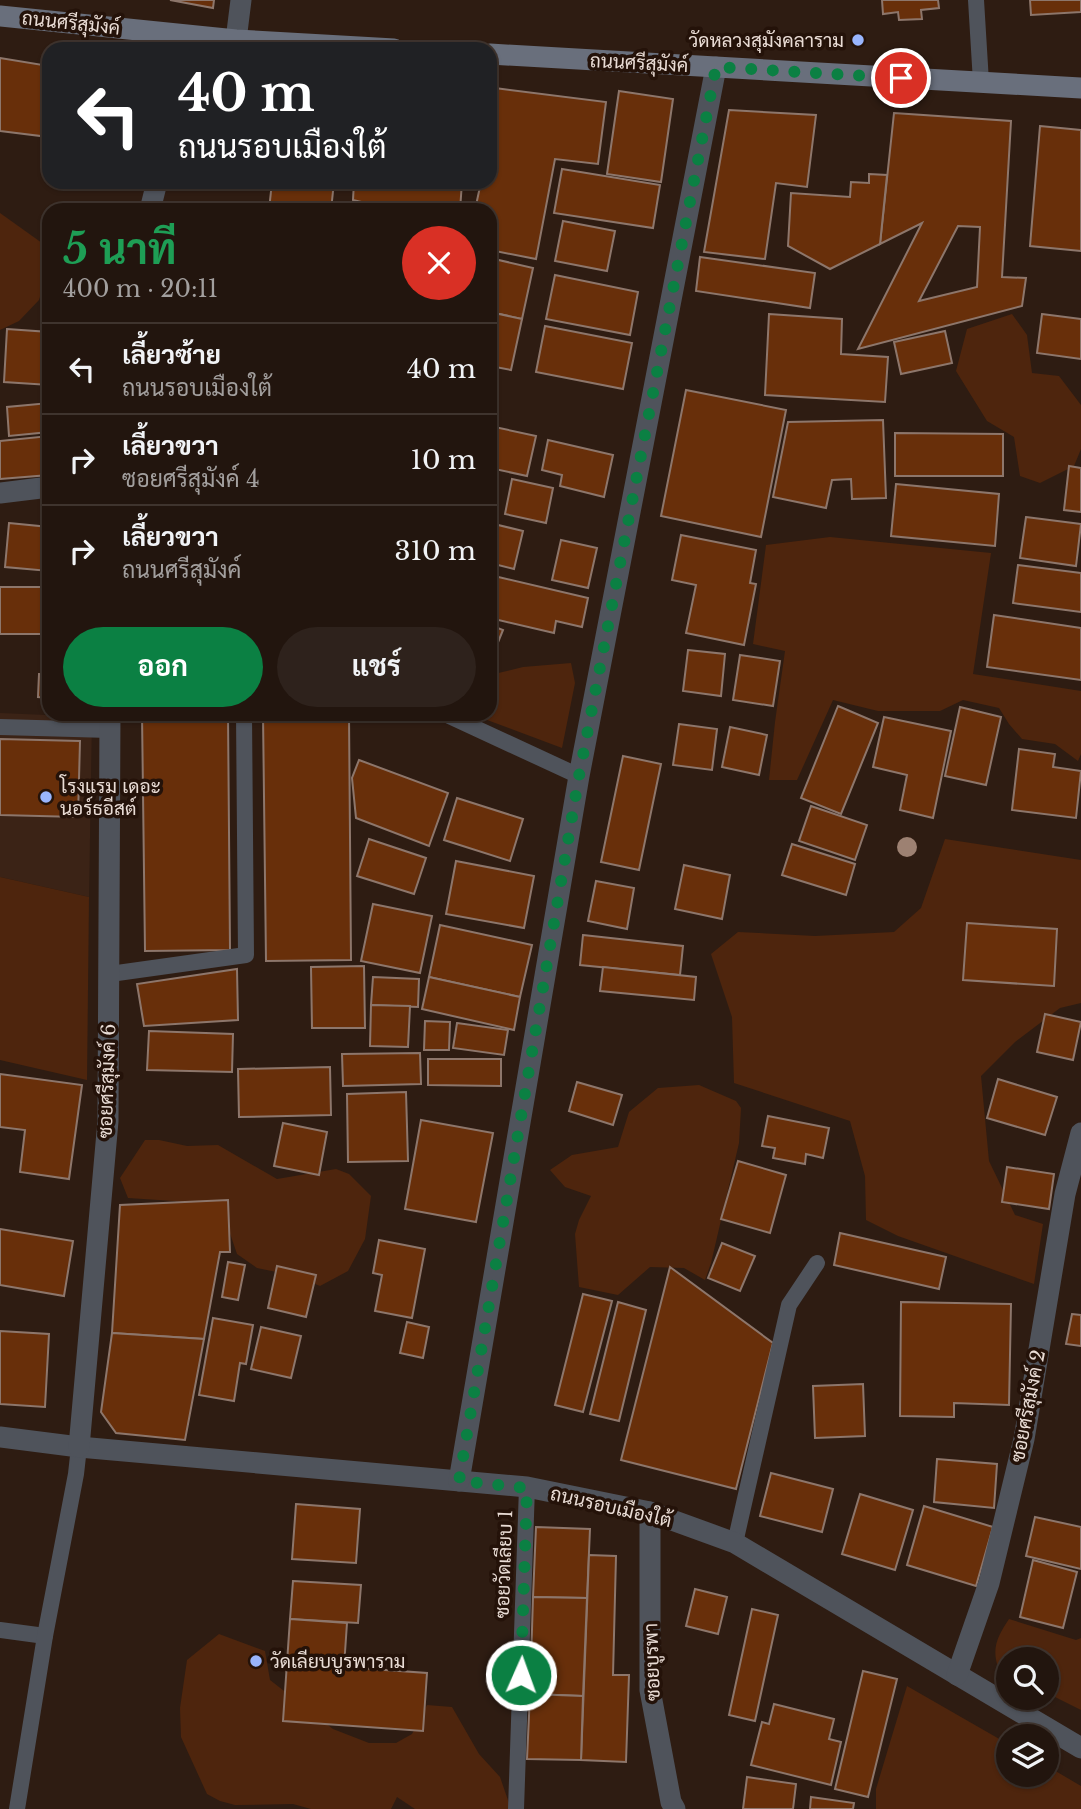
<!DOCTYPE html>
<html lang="th">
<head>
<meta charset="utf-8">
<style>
  body { margin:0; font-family:"Libre Baskerville",Sarabun,serif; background:#2e221c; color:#f1f3f6; height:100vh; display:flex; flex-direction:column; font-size:26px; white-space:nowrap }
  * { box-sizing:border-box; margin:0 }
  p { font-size:23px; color:#a29f9e }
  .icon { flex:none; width:38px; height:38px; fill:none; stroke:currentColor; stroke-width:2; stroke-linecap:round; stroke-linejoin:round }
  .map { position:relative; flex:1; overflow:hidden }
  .drawer { position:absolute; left:42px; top:203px; width:455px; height:518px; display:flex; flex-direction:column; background:#22150e; border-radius:21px; box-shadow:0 2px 5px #0004,0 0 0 2px #3f342e }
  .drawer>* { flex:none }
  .hud { position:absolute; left:42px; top:42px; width:455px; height:147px; border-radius:21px; box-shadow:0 2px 5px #0004,0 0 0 2px #3f342e; background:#202124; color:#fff; overflow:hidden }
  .fabs { position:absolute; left:996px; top:1647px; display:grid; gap:14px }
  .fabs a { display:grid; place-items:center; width:63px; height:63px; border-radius:50%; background:#22150e; box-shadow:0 2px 5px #0004,0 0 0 2px #3f342e; font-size:35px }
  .pin { position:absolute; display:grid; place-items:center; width:60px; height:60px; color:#fff; margin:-30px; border:4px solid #fff; border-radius:50%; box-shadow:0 2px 7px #0007 }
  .me { position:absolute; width:77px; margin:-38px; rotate:2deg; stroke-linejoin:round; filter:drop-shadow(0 0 5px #0008) }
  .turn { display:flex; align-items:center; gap:24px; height:147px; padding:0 21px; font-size:32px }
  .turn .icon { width:91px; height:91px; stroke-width:2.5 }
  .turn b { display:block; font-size:49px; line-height:60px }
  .round { display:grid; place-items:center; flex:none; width:74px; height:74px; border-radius:37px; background:#2e221c }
  .summary { display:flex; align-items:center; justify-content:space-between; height:119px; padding:0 21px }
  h1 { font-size:42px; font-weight:700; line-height:52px; color:#1e9e55 }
  .primary-button { display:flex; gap:14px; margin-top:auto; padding:14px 21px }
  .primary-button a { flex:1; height:80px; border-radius:42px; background:#0b8043; color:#fff; font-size:28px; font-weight:700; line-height:80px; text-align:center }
  .primary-button a+a { background:#2e221c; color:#f1f3f6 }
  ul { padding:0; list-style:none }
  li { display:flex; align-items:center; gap:21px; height:91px; padding:0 21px; border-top:2px solid #3f342e }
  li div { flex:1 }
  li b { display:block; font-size:26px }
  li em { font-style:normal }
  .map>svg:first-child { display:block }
  .built { fill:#3b2316 }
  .green { fill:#4e250d }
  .building { fill:#682f0a; stroke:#8d766b; stroke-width:2; fill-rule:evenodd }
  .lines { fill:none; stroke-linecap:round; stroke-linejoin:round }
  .lane { stroke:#4f535b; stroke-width:16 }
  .street { stroke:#4f535b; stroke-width:21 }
  .secondary { stroke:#696f7c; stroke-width:21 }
  .tree { fill:#9d8172 }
  .route { stroke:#0b8043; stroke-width:12; stroke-dasharray:0 21.6 }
  .poi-dot { fill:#99b5fd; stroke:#241209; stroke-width:2.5 }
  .labels { text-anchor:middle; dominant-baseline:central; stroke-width:7; stroke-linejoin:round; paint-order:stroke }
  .street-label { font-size:19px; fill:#e9dcd5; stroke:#241209 }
  .poi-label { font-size:19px; fill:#e9dcd5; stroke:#241209; text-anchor:start }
</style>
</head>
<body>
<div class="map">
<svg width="1081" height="1809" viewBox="0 0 1081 1809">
  <rect width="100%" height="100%" fill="#2e1c12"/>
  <!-- built -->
  <path class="built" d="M0,713L92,717L89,897L0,877Z"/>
  <!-- green -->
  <g class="green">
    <path d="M0,213L42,243L48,272L39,300L19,321L0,330Z"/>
    <path d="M1012,314L1027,335L1032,373L1059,376L1081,405V449L1074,466L1040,483L1020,476L1014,437L987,421L956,371L967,329Z"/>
    <path d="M830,537L991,553L973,674L1081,691V754L1078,761L1055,744L1022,739L1009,724L999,708L963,700L940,711H878L833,700L797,780H769L775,722L785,651L753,644L766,545Z"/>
    <path d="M571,663L575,683L562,748L471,714H490V675L523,667Z"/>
    <path d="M945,839L1081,860V1003L1060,1008L1015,1042L981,1076L989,1161L1015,1215L1043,1224L1034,1284L898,1236L866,1220L865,1176L850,1121L734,1083L732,1017L711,954L738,932L815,936L894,932L921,908Z"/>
    <path d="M0,877L89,897L87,1080L0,1060Z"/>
    <path d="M699,1085L736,1101L741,1108L739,1143L711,1263L705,1280L684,1268L650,1267L618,1295L579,1287L575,1234L579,1220L591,1196L565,1187L550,1170L572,1155L618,1147L629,1112L658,1088Z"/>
    <path d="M145,1140H159L187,1146L218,1145L277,1179L336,1169L349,1174L371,1196L365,1239L348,1271L320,1286L296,1276L257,1268L237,1254L220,1204L128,1198L120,1178Z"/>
    <path d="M1009,1619L1076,1640L1081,1638V1710L1047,1693L1046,1659H1008V1674L999,1670C991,1649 997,1637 1009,1619Z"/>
    <path d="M219,1634L265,1651L270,1680L333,1729L369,1743H396L412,1734L427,1705L452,1707L479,1754L500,1777L511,1809H415L397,1797L391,1809H311L293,1804L235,1805L220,1801L207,1794L181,1737L180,1708L187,1660Z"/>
    <path d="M907,1686L1008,1744V1774H1046L1047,1766L1081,1786V1809H876V1789Z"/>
  </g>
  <!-- building -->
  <g class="building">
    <path d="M170,0H214L213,8Z"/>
    <path d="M882,0H938L939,8L921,10L922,19L899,20L898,12L883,14Z"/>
    <path d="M1030,0H1081V12L1031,15Z"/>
    <path d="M0,58L49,66V137L0,131Z"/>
    <path d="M495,88L606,102L598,164L555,159L536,259L490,250V210H475L481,182H490V132Z"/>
    <path d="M619,91L673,99L661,182L607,174Z"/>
    <path d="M729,110L816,115L807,187L776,183L765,259L704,252Z"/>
    <path d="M894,113L1011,121L1002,277L1026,278L1022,306L858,349L922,223L880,244ZM958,226L980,227L977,287L919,301Z"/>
    <path d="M1040,126L1081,130V251L1030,246Z"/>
    <path d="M562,169L660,185L653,228L554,213Z"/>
    <path d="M869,174L887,175L880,244L830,269L788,246L791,193L850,197L851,182L869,183Z"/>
    <path d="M272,182H334L331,210H269Z"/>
    <path d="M354,182H462L460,210H395L353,200Z"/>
    <path d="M563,221L615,231L607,271L555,261Z"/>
    <path d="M700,257L815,273L810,308L696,291Z"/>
    <path d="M490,258L533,268L522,319L490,312Z"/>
    <path d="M555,275L638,292L630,335L546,319Z"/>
    <path d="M490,312L522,319L511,370L490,366Z"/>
    <path d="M769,314L842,319L841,354L888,357L885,402L765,395Z"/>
    <path d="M1042,314L1081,319V359L1037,353Z"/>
    <path d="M545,326L632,343L623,389L536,372Z"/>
    <path d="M7,329L49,332V385L4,382Z"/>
    <path d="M945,331L952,363L901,374L894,342Z"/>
    <path d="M686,390L786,410L761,537L661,516Z"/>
    <path d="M49,403V432L9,436L7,407Z"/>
    <path d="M883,420L886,498L852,499L851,479L832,480L826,508L773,497L788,422Z"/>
    <path d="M490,426L536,436L527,476L490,468Z"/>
    <path d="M895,433L1003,434V476H895Z"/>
    <path d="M49,436V475L0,479V441Z"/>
    <path d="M548,440L613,455L604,497L560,486L562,475L542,470Z"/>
    <path d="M1069,466L1081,468V512L1064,510Z"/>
    <path d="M512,479L553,488L546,523L505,514Z"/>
    <path d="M896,484L999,494L995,546L891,536Z"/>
    <path d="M1026,517L1081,524L1076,566L1020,558Z"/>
    <path d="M9,523L49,527V571L5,567Z"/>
    <path d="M490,523L523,531L514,569L490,563Z"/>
    <path d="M681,535L756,550L750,583L756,584L744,645L686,633L696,585L672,580Z"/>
    <path d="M561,540L597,548L588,588L552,580Z"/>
    <path d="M1018,565L1081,573V612L1013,603Z"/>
    <path d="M490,575L588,598L582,627L556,621L554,633L490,618Z"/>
    <rect x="0" y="587" width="49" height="47"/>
    <path d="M994,615L1081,628V680L987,667Z"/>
    <path d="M490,625L503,630L490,662Z"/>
    <path d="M688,650L725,654L721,696L683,691Z"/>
    <path d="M740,655L780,661L773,706L733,700Z"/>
    <path d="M39,674L49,675V698L38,697Z"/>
    <path d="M838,706L878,723L841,814L801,798Z"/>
    <path d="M960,707L1001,717L986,785L945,776Z"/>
    <path d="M142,714H228L230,950L145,951Z"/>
    <path d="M263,714H349L351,960L266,961Z"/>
    <path d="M884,717L951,731L933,818L900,810L907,775L873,767Z"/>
    <path d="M679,724L717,729L712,770L673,765Z"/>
    <path d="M730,727L767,735L759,775L722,767Z"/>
    <path d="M0,739L80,741L78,817L0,815Z"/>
    <path d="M1019,749L1055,754L1053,767L1081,771L1076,818L1012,810Z"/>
    <path d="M623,756L661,764L639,870L601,862Z"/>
    <path d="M359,760L448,793L429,846L356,818L352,778Z"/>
    <path d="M457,798L523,819L510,861L444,840Z"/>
    <path d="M811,806L867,825L855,860L799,841Z"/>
    <path d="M369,839L426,858L414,894L357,876Z"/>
    <path d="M792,844L855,864L846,895L782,875Z"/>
    <path d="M456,861L534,876L524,928L446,914Z"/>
    <path d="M684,865L730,875L722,919L675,909Z"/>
    <path d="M596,881L634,888L627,929L588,921Z"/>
    <path d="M373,904L432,916L420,973L361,961Z"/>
    <path d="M967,923L1057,929L1054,986L963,980Z"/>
    <path d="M440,925L532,945L520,997L429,977Z"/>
    <path d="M583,935L683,946L680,975L580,965Z"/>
    <path d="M364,966L365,1028H312L311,967Z"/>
    <path d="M603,967L696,977L694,1000L600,991Z"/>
    <path d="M237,969L238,1020L144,1026L137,984Z"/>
    <path d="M373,977L419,979L418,1007L371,1005Z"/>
    <path d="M429,977L520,997L514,1030L422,1009Z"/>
    <path d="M371,1005L410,1006L408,1047L370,1046Z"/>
    <path d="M1045,1014L1081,1022L1073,1060L1037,1052Z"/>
    <path d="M425,1021L450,1022L449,1050H424Z"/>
    <path d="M457,1023L508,1030L504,1055L453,1048Z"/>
    <path d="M149,1031L233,1034L232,1072L147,1070Z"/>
    <path d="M420,1053L421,1084L343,1086L342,1054Z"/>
    <path d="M428,1059H501V1086L428,1085Z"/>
    <path d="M330,1067L331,1115L239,1117L238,1069Z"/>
    <path d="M0,1074L82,1085L69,1179L20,1172L25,1130L0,1127Z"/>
    <path d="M998,1079L1057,1097L1045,1135L987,1118Z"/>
    <path d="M577,1082L622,1095L613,1125L569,1111Z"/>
    <path d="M406,1092L408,1161L348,1162L347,1094Z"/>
    <path d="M768,1116L829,1128L823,1158L806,1154L805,1164L773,1158L775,1148L762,1146Z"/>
    <path d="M421,1120L493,1133L476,1222L405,1209Z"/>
    <path d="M283,1123L327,1132L319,1175L274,1166Z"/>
    <path d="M738,1161L786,1175L770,1233L721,1219Z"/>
    <path d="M1007,1167L1054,1174L1049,1209L1002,1202Z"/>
    <path d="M228,1200L230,1252H220L204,1339L112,1333L120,1205Z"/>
    <path d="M0,1229L73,1241L64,1296L0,1285Z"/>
    <path d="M840,1233L946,1257L939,1289L834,1265Z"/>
    <path d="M379,1240L425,1249L412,1318L375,1311L382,1275L373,1273Z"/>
    <path d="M722,1243L755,1256L740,1291L708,1278Z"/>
    <path d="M228,1262L245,1265L238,1300L222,1297Z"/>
    <path d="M277,1266L316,1275L306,1317L268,1308Z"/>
    <path d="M670,1267L773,1343L736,1489L621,1460Z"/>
    <path d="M583,1294L612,1301L583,1412L555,1405Z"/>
    <path d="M618,1302L646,1310L619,1421L590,1414Z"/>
    <path d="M901,1302L1011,1304L1009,1405L954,1403V1417L900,1416Z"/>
    <path d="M1072,1314L1081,1315V1346L1066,1344Z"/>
    <path d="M213,1318L253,1325L246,1364L240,1363L234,1401L199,1395Z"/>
    <path d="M407,1322L429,1327L423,1358L400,1353Z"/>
    <path d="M261,1327L301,1336L291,1378L251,1369Z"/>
    <path d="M0,1331L49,1334L45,1407L0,1404Z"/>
    <path d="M112,1333L204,1339L185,1440L116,1433L101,1412Z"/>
    <path d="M863,1384L865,1436L815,1438L813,1386Z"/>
    <path d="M937,1459L997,1464L994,1508L934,1502Z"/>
    <path d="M771,1473L833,1489L822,1532L760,1516Z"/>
    <path d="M860,1494L913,1510L895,1570L842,1554Z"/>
    <path d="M296,1504L360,1509L356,1563L292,1559Z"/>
    <path d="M924,1506L993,1527L976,1586L907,1565Z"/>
    <path d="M1035,1517L1081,1527V1569L1026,1556Z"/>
    <path d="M536,1527L590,1529L587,1598L533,1597Z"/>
    <path d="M589,1555L616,1556L613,1675H629L626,1762L581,1760Z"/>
    <path d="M1033,1560L1077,1572L1063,1628L1020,1617Z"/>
    <path d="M293,1581L361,1585L358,1623L290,1619Z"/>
    <path d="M695,1589L727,1597L718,1634L686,1626Z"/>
    <path d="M533,1597L587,1598L583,1696L530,1694Z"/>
    <path d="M752,1609L778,1615L755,1721L729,1715Z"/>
    <path d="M290,1619L347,1623L344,1667L427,1673L423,1731L283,1721Z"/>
    <path d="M863,1671L897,1679L868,1797L835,1789Z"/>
    <path d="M530,1694L583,1696L581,1760L527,1759Z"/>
    <path d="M774,1704L834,1719L829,1739L841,1742L831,1785L751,1765L762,1722L769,1724Z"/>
    <path d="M747,1777L796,1784L793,1809H743Z"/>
    <path d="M811,1797L854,1803L853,1809H810Z"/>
  </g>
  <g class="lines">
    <!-- lane -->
    <g class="lane">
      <path d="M976,0L981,82"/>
      <path d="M445,714L579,776"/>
      <path d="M0,727L110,730"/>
      <path d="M110,974L246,955L244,714"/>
      <path d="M735,1543L789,1305L817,1263"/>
      <path d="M0,1630L45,1636"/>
      <path d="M17,1809L45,1636L76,1474L79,1447"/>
      <path d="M516,1809L527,1487"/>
    </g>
    <!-- street -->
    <g class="street">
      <path d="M236,40L241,0"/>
      <path d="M150,210L157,182"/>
      <path d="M0,493L49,487"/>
      <path d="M0,1437L79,1447L527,1487L650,1512L735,1543L1081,1748"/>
      <path d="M79,1447L108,1121L110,714"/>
      <path d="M459,1481L579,776L716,67"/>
      <path d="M650,1512V1690L671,1802L675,1809"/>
      <path d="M957,1675L989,1583L1024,1439L1065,1194L1081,1133"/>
    </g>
    <!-- secondary -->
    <g class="secondary">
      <path d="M0,16L236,40L394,49"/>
      <path d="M490,54L1081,88"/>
    </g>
  </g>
  <!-- trees -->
  <circle class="tree" cx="907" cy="847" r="10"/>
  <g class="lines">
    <!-- route -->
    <path class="route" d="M521,1675L527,1488L459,1481L579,776L716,67L901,78"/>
  </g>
  <!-- markers -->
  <g class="poi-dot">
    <circle cx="858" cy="40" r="7"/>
    <circle cx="46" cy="797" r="7"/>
    <circle cx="256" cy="1661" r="7"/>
  </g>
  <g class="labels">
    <!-- street labels -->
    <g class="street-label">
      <text transform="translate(71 23) rotate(6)">ถนนศรีสุมังค์</text>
      <text transform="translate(639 63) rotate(3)">ถนนศรีสุมังค์</text>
      <text transform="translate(107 1081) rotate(-88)">ซอยศรีสุมังค์ 6</text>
      <text transform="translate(1028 1406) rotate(-79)">ซอยศรีสุมังค์ 2</text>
      <text transform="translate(611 1507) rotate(13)">ถนนรอบเมืองใต้</text>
      <text transform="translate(504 1564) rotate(-88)">ซอยวัดเลียบ 1</text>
      <text transform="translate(652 1662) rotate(-92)">ซอยบูรพา</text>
    </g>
    <!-- poi labels -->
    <g class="poi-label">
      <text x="844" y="40" text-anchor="end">วัดหลวงสุมังคลาราม</text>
      <text x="60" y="786">โรงแรม เดอะ<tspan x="60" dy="22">นอร์ธอีสต์</tspan></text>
      <text x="270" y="1661">วัดเลียบบูรพาราม</text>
    </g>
  </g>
</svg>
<div class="fabs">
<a><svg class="icon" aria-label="search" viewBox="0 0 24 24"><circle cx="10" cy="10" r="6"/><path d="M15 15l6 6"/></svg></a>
<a><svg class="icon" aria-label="layers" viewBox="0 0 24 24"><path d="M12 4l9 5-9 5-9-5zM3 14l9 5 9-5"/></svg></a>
</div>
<div class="pin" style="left:901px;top:78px;background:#d93025"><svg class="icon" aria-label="arrive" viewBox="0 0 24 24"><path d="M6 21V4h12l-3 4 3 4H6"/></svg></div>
<svg class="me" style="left:521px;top:1675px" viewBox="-20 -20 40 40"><circle r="17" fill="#0b8043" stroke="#fff" stroke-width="3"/><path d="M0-11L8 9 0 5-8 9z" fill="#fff"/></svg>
<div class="hud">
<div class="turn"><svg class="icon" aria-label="left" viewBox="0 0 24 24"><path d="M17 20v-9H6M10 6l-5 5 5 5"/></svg><div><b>40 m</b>ถนนรอบเมืองใต้</div></div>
</div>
<section class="drawer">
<div class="summary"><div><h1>5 นาที</h1><p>400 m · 20:11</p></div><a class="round" style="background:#d93025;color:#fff"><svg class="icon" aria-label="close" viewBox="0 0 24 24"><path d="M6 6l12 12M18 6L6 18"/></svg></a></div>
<ul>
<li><svg class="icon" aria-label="left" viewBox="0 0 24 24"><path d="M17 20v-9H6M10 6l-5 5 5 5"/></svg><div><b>เลี้ยวซ้าย</b><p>ถนนรอบเมืองใต้</p></div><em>40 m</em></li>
<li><svg class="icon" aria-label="right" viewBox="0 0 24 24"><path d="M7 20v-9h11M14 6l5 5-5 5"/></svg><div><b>เลี้ยวขวา</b><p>ซอยศรีสุมังค์ 4</p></div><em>10 m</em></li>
<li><svg class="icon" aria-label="right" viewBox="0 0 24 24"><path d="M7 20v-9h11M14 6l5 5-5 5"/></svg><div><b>เลี้ยวขวา</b><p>ถนนศรีสุมังค์</p></div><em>310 m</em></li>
</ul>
<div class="primary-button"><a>ออก</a><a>แชร์</a></div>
</section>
</div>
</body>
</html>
